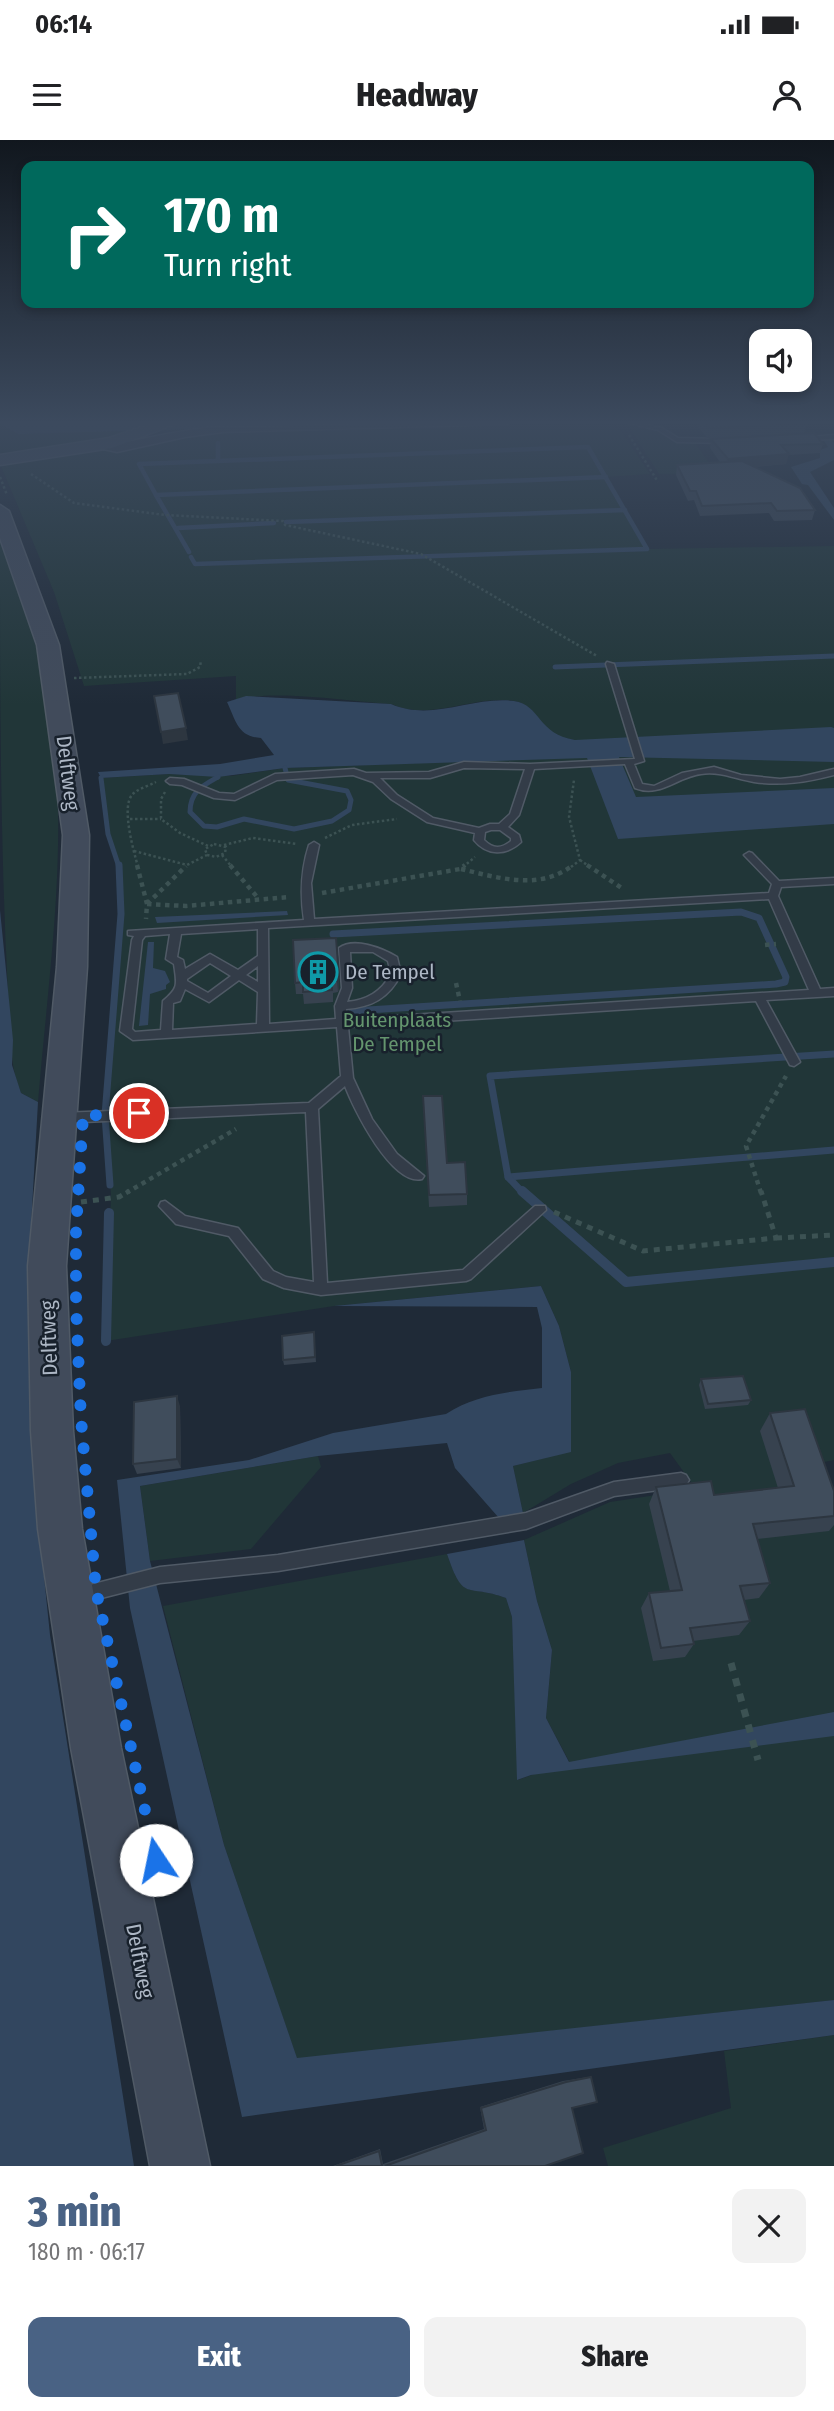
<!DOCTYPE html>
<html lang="en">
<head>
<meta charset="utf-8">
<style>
  body { margin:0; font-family:"Fira Sans Condensed",sans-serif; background:#f2f2f2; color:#202124; height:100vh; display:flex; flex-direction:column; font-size:26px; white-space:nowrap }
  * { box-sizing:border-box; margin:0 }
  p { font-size:23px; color:#757577 }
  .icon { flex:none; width:38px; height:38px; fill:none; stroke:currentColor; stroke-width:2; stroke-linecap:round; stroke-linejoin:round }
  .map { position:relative; height:2026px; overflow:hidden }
  .sheet { display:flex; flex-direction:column; background:#fff; flex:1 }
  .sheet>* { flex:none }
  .hud { position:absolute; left:21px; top:21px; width:793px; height:147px; border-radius:14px; box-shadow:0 4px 10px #0003; background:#00695c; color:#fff; overflow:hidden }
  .fabs { position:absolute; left:749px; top:189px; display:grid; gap:14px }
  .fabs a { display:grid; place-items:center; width:63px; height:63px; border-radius:14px; background:#fff; box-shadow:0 4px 10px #0003; font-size:35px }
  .pin { position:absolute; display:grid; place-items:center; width:60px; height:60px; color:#fff; margin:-30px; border:4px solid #fff; border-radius:50%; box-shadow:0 2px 7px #0007 }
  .me { position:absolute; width:77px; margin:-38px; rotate:349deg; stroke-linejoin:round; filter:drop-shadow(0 0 5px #0008) }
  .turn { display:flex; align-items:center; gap:24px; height:147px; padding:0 28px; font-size:32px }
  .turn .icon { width:91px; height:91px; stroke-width:2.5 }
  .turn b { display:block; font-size:49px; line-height:60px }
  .round { display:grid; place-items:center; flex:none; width:74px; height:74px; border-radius:14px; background:#f2f2f2 }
  .head { display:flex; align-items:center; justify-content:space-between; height:119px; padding:0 28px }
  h1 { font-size:42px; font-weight:800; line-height:52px; color:#496284 }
  .primary-button { display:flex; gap:14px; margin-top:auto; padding:14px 28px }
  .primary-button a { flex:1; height:80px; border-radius:14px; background:#496284; color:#fff; font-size:28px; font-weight:800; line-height:80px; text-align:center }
  .primary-button a+a { background:#f2f2f2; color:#202124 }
  .status { display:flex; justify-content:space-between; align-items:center; height:49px; padding:0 35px; background:#fff; direction:ltr }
  .status svg { height:19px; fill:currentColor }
  header { display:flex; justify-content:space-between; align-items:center; height:91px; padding:0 28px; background:#fff; font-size:32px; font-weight:800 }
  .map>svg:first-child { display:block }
  .green { fill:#213638 }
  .water { fill:#32465f }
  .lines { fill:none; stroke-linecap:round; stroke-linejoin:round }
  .stream-far3 { stroke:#32465f; stroke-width:4.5 }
  .stream-far2 { stroke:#32465f; stroke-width:5 }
  .stream-far1 { stroke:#32465f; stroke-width:7 }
  .stream { stroke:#32465f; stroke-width:10 }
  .lane-casing { stroke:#505a66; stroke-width:3 }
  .street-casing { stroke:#505a66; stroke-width:3 }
  .secondary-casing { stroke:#505a66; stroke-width:3 }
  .path-far3 { stroke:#3c5253; stroke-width:2.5; stroke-dasharray:2.5 2.5; stroke-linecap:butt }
  .path-far2 { stroke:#3c5253; stroke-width:4.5; stroke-dasharray:4.5 4.5; stroke-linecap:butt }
  .path-far1 { stroke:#3c5253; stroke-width:5; stroke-dasharray:6 6; stroke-linecap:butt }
  .path { stroke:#3c5253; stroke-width:7; stroke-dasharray:8 8; stroke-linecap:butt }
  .lane { fill:#333c48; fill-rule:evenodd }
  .street { fill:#333c48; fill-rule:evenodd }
  .secondary { fill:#414b5b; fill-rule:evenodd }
  .wall { fill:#37424f }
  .shaded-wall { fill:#2d3640 }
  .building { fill:#404d5c; stroke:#2d3640; stroke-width:2 }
  .route { stroke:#1a73e8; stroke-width:12; stroke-dasharray:0 21.6 }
  .labels { text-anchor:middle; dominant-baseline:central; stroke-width:5; stroke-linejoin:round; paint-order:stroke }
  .street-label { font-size:21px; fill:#adb7c5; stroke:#18212c }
  .poi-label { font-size:21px; fill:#adb7c5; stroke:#18212c; text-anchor:start }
  .park-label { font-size:21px; fill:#64956e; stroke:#18212c }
</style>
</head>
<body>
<div class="status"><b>06:14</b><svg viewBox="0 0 49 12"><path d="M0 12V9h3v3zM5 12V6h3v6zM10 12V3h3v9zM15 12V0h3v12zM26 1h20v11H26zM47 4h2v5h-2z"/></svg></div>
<header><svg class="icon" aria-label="menu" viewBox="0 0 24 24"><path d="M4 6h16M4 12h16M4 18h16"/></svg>Headway<svg class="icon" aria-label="person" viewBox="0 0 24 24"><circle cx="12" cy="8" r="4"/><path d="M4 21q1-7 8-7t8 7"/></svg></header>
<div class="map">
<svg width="834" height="2026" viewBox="0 0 834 2026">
  <rect width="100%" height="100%" fill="#1f2a37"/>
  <!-- green -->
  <g class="green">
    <path d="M0,282H53L1,284L18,294L130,291L70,305L0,313Z"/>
    <path d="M599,282L621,291L650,334L606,337L647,409L834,406V1320L824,1322L834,1353V1860L297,1919L224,1705L163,1466L447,1414C464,1463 466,1443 506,1458L512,1477L518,1640L569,1621L546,1578L552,1510L537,1461L524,1400L610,1362L696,1349L670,1313L618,1323L571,1344L523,1373L513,1326L571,1311V1232L559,1186L541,1146L334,1166L106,1201L111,1055L105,975L121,774L119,722L108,694L101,638L169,634L231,636L285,628L579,617L575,600C567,599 557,597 550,592C536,582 533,564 514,561C472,555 432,582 391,564C355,562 265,548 236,561V536L84,546L54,452L1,326L12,321L128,308L204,293Z"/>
    <path d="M632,284C656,287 669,303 695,303L716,333L659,334L629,287Z"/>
    <path d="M0,400C18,450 37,500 47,553C72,688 49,827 38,962L21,953C8,923 11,886 8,853C0,703 0,551 0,400Z"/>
    <path d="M318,1316L321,1327L251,1409L150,1421L140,1346Z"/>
    <path d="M834,1895V2026H608L603,2008L731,1968L724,1911Z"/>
  </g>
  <!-- water -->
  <g class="water">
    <path d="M53,282H445L18,294L0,284Z"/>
    <path d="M823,299H830L834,303V320L810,332L834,368V380L808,345L802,344L791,327L820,318V310L828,307Z"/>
    <path d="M246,556L391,564C432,582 472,556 514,561C541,565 537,594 575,600L831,587L834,588V622L619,617L636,657L834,648V684L618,699L587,618L285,628L218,637L169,634L101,638L98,632L220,624L274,615L261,598C238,597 236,581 227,562Z"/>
    <path d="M0,770L13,900L12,925L21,953L38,962L28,1140L30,1260L36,1358L50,1495L134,2026H0Z"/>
    <path d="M287,771L288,775L157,783L155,777Z"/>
    <path d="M148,802H154L153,828L165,831L170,842L166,845V849L150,854L148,885L139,886Z"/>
    <path d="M541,1146L559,1186L571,1232V1312L513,1326L523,1373L499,1378L455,1328L447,1303L318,1316L140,1346L150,1421L224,1705L297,1918L834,1860V1895L242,1977L130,1468L117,1340L249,1320L333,1293L446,1274C475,1255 508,1252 542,1248V1188L537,1167L334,1166Z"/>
    <path d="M524,1400L537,1461L552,1510L546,1578L569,1622L834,1572V1596L531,1635L517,1640L512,1477L506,1458C466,1443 464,1464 447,1414Z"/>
  </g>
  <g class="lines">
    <!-- stream-far3 -->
    <g class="stream-far3">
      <path d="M218,303V319"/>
      <path d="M156,355L139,324L588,307L647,409L195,424L191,417"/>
      <path d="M286,382L625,370"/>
      <path d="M178,388L274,383"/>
      <path d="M189,412L156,355L606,337"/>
    </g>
    <!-- stream-far2 -->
    <g class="stream-far2">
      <path d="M555,527L834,516"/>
      <path d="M218,637C202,646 190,652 190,672L204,686L217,687L244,679L294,689L332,681L349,670L351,660L347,651L288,640L285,628"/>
      <path d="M101,638L108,694L119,727"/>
    </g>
    <!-- stream-far1 -->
    <g class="stream-far1">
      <path d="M333,794L741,772L759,778L786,837L785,842L776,844L352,871"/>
      <path d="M508,1037L834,1010"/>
      <path d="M110,1045L105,975L121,774L119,725"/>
      <path d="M523,1053L508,1037L490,936L834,914"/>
    </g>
    <!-- stream -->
    <g class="stream">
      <path d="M522,1051L626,1142L834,1122"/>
      <path d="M106,1201L109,1073"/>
    </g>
    <!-- lane casing -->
    <g class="lane-casing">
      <g id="lane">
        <path d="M459,282H511L508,284L219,292L216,290L219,288Z"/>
        <path d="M625,282H634L662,288L678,298L725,299L728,301L725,303L677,302L658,290Z"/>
        <path d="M834,295V299L802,300L799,298Z"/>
        <path d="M607,522L614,524L644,621L634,624L642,644L654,646L682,633L714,627L741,635L780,639L800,637L834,629V635C807,642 782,646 754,642C735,639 720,631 701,634C677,637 660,658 635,648L625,624L534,629L519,675L508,687L519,695L521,702C506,716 487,716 474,700L475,693L427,682L391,659L373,642L353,635L277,640L235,660L214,658L182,645L170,644L166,641L170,638L184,639L219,653L234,654L275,634L354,629L366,633L429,632L464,622L530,624L635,619L606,524ZM464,628L525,629L510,674L499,684H490L479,688L433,678L397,655L380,638H430ZM491,690H500L511,698V701C501,709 493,709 484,700L485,692Z"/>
        <path d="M314,702L319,705L311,743L314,779L769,753L772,744L744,715L749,712L752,713L779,741L834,738V744L781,747L778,756L820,849L834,848V856L766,860L800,922L794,926L790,925L756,861L348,887L353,938L372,979L397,1014L424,1036L422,1039C392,1046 354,970 345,946L318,969L327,1143L463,1130L535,1066H545L546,1070L471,1139L466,1141L321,1155L284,1148L263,1139L229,1096L176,1084L159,1066L161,1062L165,1061L185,1076L238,1088L273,1131L286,1137L314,1142L306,972L61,983L55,978L61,973L309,963L341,936L337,887L133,900L120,891L132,800L134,796L128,795V791L304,780C300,754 301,730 309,705ZM769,759L809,850L347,879L346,869C372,867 389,858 401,834L397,817C382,808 354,797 339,808L342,848L335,866L336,879L269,884L268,788ZM258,789V816L238,830L210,814L185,829L183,820L177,817L181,794ZM170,794L166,819L174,824C177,845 179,847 163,861L161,890L135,892L132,889L142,800L145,796ZM350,812H373L388,821L391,834C381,852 367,860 347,862L352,848ZM210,823L231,836L208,853L187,841V839ZM258,826V842L246,835ZM239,840L258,852L257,884L172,890L173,863L180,861L185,849L209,862Z"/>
        <path d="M681,1333L686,1335L689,1340L686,1345L681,1347L614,1356L526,1389L278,1431L160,1443L78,1464L72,1462L70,1456L72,1450L78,1448L160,1427L278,1415L526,1373L614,1342Z"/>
      </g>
    </g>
    <!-- street casing -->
    <g class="street-casing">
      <path id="street" d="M219,287L223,288V292L185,297L117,312L90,306C99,299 111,305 121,303C154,297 186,289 219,287Z"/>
    </g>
    <!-- secondary casing -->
    <g class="secondary-casing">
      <g id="secondary">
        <path d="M157,282H180L112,308L0,325V315L109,298Z"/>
        <path d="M0,365L9,371L59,505L89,695L87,827L66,1126L73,1291L82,1389L121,1608L210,2026H150L71,1608L38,1389L31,1291L28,1126L57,827L63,695L37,505L0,398Z"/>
      </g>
    </g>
    <!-- path-far3 -->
    <g class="path-far3">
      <path d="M629,295L658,342"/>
      <path d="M31,334L74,363L165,375L283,381L285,385L421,414L597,516"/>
      <path d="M0,337L7,355"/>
      <path d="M74,538L187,534L200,527L201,520"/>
      <path d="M165,652L161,659V679L180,693L208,706"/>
      <path d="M130,679H161"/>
      <path d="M325,698L352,685L397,679"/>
      <path d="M214,704L226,707L225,713L216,717L207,715L205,709Z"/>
      <path d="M224,705L253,698L297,704"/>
      <path d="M134,711L187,725L207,715"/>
      <path d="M222,715L232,727"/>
      <path d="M580,720L590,727"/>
      <path d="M138,727C134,712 121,668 132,655C137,649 148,646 156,642"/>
      <path d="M463,727L475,717"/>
      <path d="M571,727L580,720L569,677L574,640"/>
    </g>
    <!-- path-far2 -->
    <g class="path-far2">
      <path d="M137,725L147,764L146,779"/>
      <path d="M230,725L258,758"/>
      <path d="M587,725L623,749"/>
      <path d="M461,729C499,738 540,751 573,725"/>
      <path d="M322,753L460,729L465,725"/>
      <path d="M147,764L186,766L289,757"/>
      <path d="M147,764L186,726"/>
      <path d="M765,805L776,804"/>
      <path d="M456,843L460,861"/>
      <path d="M126,1053L236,989"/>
      <path d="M761,1053L746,1006L786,936"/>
    </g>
    <!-- path-far1 -->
    <g class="path-far1">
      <path d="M81,1062L119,1057L129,1051"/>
      <path d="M554,1072L643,1111L776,1098L761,1051"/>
      <path d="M776,1098L834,1095"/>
    </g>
    <!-- path -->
    <path class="path" d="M731,1523L758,1620"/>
    <!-- lane -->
    <use href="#lane" class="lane"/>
    <!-- street -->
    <use href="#street" class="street"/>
    <!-- secondary -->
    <use href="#secondary" class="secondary"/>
  </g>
  <!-- wall -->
  <g class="wall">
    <path d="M699,282H805L806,284L804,294L823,304L820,313L788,315L786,324L754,327L815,370L812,380L774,381L769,373L700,376L694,360L688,361L676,335L677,325L720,322L710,308L711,299L792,294L707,298L698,286Z"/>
    <path d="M336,798L339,848L338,852L333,853V862L304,864L303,854H296L295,843Z"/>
    <path d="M423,956L447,1023L467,1054V1065L429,1067Z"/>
    <path d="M314,1192L316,1222L284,1225L283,1220Z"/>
    <path d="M701,1239L751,1260L748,1265L705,1269L699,1245Z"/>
    <path d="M180,1266L181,1328L137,1334L133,1324Z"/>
    <path d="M770,1273L834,1351V1385L829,1391L757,1399L770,1443L759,1458L744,1460L750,1481L739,1495L693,1501L694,1504L685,1517L653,1521L641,1468L649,1453L670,1451L649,1364L656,1347L714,1355L778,1348L760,1291Z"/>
    <path d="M588,1937H591L572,1968L545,2026H333L380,2009L383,2024L484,1989L480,1967L563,1941Z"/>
  </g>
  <!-- shaded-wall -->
  <g class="shaded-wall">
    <path d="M789,314L786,324L726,329L728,319Z"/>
    <path d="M186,588L188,600L163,604L161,592Z"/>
    <path d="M339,836V848L338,852L337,841Z"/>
    <path d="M177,1256L180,1266L181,1328L177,1319Z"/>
  </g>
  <!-- building -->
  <g class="building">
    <path d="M704,282H805L806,284L708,288Z"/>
    <path d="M814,293L823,304L781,305L789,314L728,319L711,299Z"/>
    <path d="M742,321L800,348L815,370L777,371L771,363L702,366L696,351H690L677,325Z"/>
    <path d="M178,553L186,588L161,592L154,556Z"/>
    <path d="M336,798L339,836L337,841H332V850L303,852V842L295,843L293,800Z"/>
    <path d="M423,956H442L447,1023L465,1022L467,1054L429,1055Z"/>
    <path d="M314,1192L315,1217L283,1220L282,1196Z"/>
    <path d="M743,1236L751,1260L708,1264L701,1239Z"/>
    <path d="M177,1256V1319L133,1324L134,1262Z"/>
    <path d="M805,1269L834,1351V1376L753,1384L770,1443L740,1446L750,1481L690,1488L694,1504L661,1508L649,1453L682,1450L656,1347L711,1341L714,1355L794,1346L770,1273Z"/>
    <path d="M591,1937L597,1962L572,1968L583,2013L545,2026H385L486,1990L481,1968L566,1942Z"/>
    <path d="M379,2011L382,2026H336Z"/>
  </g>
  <!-- sky -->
  <linearGradient id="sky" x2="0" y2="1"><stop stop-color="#11171e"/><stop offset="0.5" stop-color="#3c4a5e"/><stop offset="1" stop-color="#3c4a5e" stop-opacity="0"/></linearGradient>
  <rect width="834" height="565" fill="url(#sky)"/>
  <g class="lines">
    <!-- route -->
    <path class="route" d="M139,973L83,976L76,1090V1165L81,1279L96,1450L156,1720"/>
  </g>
  <!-- icons -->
  <defs>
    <g id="building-ring" transform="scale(2.0125)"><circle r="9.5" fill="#18212c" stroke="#0f9aa8" stroke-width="1.5"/><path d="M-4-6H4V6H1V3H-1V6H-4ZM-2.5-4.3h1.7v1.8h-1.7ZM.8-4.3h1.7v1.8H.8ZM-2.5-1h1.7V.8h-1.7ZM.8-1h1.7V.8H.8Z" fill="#0f9aa8"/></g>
  </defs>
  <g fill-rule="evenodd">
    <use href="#building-ring" x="318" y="832"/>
  </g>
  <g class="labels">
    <!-- street labels -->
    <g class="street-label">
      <text transform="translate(68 633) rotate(83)">Delftweg</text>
      <text transform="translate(49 1198) rotate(-92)">Delftweg</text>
      <text transform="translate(140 1821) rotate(79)">Delftweg</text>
    </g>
    <!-- poi labels -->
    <g class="poi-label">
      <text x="345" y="832">De Tempel</text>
    </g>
    <!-- park labels -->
    <g class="park-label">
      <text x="397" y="880">Buitenplaats<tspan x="397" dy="24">De Tempel</tspan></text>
    </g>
  </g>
</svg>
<div class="fabs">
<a><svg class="icon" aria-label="sound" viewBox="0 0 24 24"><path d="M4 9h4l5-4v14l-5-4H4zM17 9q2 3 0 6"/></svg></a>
</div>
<div class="pin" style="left:139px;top:973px;background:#d93025"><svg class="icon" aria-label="arrive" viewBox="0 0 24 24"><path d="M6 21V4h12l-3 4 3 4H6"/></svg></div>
<svg class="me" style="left:156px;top:1720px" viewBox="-20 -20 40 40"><circle r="19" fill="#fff"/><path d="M0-13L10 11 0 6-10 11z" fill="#1a73e8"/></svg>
<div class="hud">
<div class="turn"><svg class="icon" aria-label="right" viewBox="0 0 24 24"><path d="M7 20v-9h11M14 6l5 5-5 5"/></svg><div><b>170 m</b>Turn right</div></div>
</div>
</div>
<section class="sheet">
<div class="head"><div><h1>3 min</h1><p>180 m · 06:17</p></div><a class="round"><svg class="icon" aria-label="close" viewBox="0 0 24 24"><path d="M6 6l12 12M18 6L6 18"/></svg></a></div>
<div class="primary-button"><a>Exit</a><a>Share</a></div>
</section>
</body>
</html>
